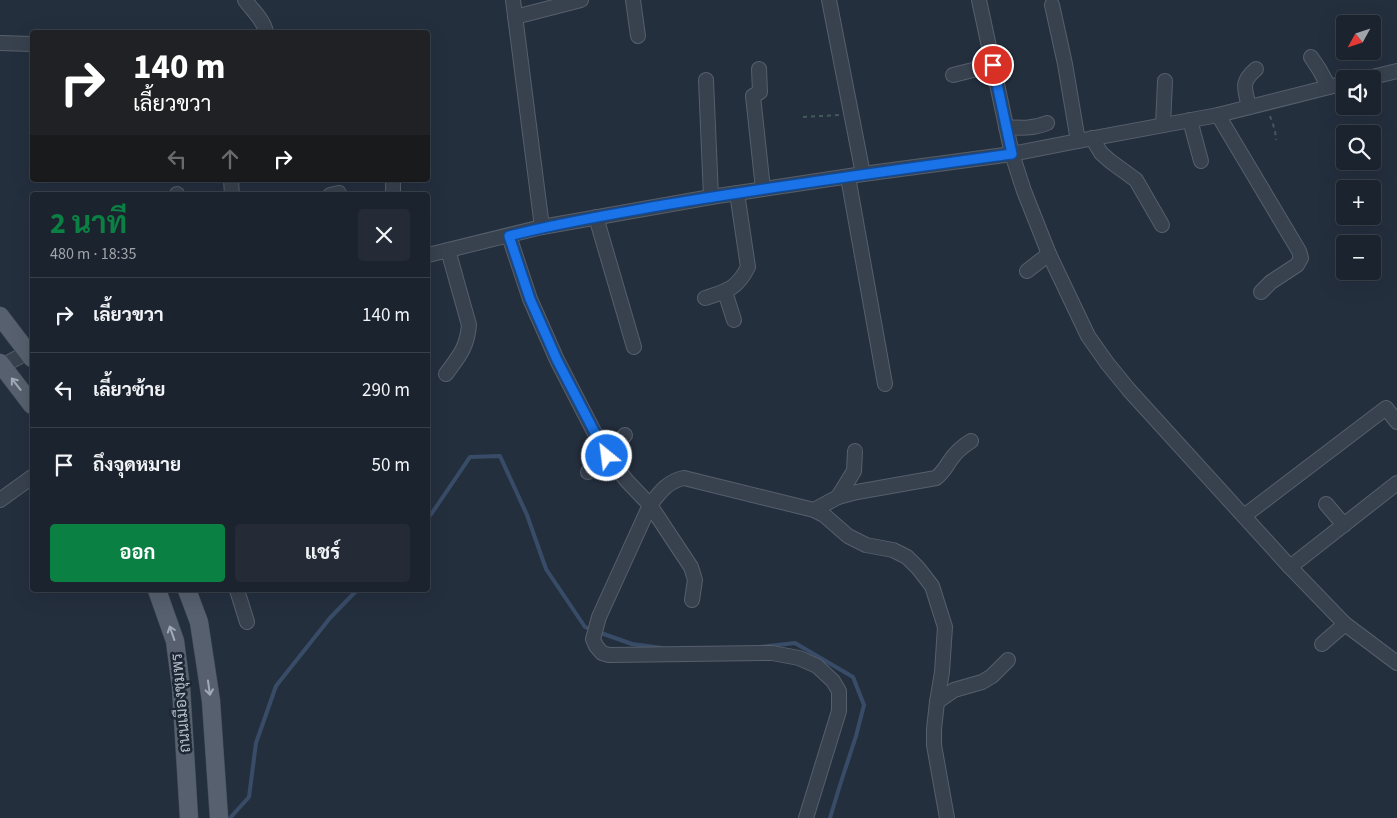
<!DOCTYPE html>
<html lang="th">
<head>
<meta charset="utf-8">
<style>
  body { margin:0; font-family:"Source Sans 3",Sarabun,sans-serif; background:#242b36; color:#f1f3f6; height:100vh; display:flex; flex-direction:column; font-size:19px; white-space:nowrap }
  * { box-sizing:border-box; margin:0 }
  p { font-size:16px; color:#a0a4aa }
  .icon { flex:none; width:28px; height:28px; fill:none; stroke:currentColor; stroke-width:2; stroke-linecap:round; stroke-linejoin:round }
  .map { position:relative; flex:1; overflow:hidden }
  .side { position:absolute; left:30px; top:192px; width:400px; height:400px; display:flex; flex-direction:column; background:#1b232e; border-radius:5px; box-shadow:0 5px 20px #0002,0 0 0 1px #39404a }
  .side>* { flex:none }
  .banner { position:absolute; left:30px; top:30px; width:400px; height:152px; border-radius:5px; box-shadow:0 5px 20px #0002,0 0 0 1px #39404a; background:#202124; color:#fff; overflow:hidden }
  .needle { width:32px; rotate:230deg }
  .buttons { position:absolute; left:1336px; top:15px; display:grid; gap:10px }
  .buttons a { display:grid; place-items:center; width:45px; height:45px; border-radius:5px; background:#1b232e; box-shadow:0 5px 20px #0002,0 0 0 1px #39404a; font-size:25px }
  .pin { position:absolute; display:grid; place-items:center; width:42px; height:42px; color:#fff; margin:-21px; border:2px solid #fff; border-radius:50%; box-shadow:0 1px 5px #0007 }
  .me { position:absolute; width:55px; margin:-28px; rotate:331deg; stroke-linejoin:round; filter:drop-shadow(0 0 4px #0008) }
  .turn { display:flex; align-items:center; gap:18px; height:105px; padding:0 20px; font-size:22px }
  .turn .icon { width:65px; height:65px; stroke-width:2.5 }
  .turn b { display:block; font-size:35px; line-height:42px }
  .lanes { display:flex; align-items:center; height:48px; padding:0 20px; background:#0003; justify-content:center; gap:25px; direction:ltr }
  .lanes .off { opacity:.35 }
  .round { display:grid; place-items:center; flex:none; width:52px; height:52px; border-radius:5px; background:#242b36 }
  .overview { display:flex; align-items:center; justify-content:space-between; height:85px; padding:0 20px }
  h1 { font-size:30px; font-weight:700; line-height:38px; color:#0b8043 }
  .action { display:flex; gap:10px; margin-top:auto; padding:10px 20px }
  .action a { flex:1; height:58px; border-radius:5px; background:#0b8043; color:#fff; font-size:20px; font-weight:700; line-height:58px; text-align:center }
  .action a+a { background:#242b36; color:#f1f3f6 }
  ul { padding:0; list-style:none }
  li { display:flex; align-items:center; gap:15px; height:75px; padding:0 20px; border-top:1px solid #39404a }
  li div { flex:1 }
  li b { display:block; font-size:19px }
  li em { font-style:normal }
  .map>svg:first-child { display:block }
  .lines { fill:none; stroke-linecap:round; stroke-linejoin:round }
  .stream { stroke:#394c67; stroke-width:4 }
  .minor-casing { stroke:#565f6c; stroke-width:16 }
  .major-casing { stroke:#414a57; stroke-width:19 }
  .path { stroke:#44595c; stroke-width:2; stroke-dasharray:4 4; stroke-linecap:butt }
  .minor { stroke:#38414e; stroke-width:14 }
  .major { stroke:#56606e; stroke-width:18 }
  .oneway { stroke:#a1aab7 }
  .route-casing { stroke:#114b97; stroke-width:12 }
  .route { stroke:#1a73e8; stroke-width:9 }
  .labels { text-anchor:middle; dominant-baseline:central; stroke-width:5; stroke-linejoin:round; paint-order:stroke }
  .street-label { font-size:16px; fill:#b4bcc9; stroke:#1d2633 }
</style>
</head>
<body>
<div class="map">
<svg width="1397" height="818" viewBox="0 0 1397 818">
  <rect width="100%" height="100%" fill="#242f3e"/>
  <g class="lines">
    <!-- stream -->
    <g class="stream">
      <path d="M428,518L432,513L470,457L500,456L527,515L546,569L585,627L592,630"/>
      <path d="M598,632L632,644L662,648"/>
      <path d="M760,647L795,643L853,677L864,705L856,736L840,785L830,818"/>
      <path d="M230,818L249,797L256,743L276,686L330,618L357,590"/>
    </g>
    <!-- minor casing -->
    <g class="minor-casing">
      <g id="minor">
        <path d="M245,0C252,10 264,20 266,32"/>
        <path d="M513,0L542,227"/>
        <path d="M633,0L638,36"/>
        <path d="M829,0L863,174"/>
        <path d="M979,0L1012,154L1024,191L1049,254L1088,336L1107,363L1129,390L1290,567L1345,624L1397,663"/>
        <path d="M1052,5L1065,64L1078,141"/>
        <path d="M515,17L581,0"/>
        <path d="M0,43L32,44"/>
        <path d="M1311,57L1319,69L1329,87"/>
        <path d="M759,69L760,92L753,96L763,189"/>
        <path d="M953,75L993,65"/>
        <path d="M1364,79L1397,71"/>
        <path d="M706,80L711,197"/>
        <path d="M1249,107C1245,88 1240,83 1256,69"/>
        <path d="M1218,115L1299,251L1301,258L1297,265L1271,282L1261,292"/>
        <path d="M1190,120L1201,161"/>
        <path d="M1163,125L1165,81"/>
        <path d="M1006,127C1020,128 1033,129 1047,123"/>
        <path d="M1092,138L1101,153L1110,161L1136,180L1162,225"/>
        <path d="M848,177L885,384"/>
        <path d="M231,180L232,195"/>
        <path d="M393,180V195"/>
        <path d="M177,194V195"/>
        <path d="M330,195L339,193"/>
        <path d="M596,217L634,347"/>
        <path d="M509,236L530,299L557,360L605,453L627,481L650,505L599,617L593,639L596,646L602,653L609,655L772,653L799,658L817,666L833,681L839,691V711L806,818"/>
        <path d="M428,255L542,227L711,197L863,174L1012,154L1078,141L1218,115L1345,83"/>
        <path d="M1027,271L1049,254"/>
        <path d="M725,292L734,320"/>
        <path d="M705,298C727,291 737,289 748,267L737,193"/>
        <path d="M2,366L28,352L32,351"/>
        <path d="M446,374C459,356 467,348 469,325L448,250"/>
        <path d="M607,456L625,435"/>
        <path d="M588,472L605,453"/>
        <path d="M838,497L854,471L855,451"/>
        <path d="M0,500L32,477"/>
        <path d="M1326,504L1344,525"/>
        <path d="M814,510L838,497L857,492L936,478C944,472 946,466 952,458C957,451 963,446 971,441"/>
        <path d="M1244,516L1386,408L1397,422"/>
        <path d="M1290,567L1397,483"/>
        <path d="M237,590L247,622"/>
        <path d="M692,600L695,580L691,567L650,505C660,492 668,481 684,478L814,510L824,515L848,536L866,545L893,550L907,557L918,568L932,586L945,627L942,672L937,702L934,729V745L947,818"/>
        <path d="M1322,644L1345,624"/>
        <path d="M937,702L954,690L982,682L992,676L1008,660"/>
      </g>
    </g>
    <!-- major casing -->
    <g class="major-casing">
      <g id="major">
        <path d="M0,316L32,358"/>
        <path d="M0,363L32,405"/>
        <path d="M157,590L175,641L181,687L189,818"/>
        <path d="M187,590L199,622L211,701L219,818"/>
      </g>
    </g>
    <!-- path -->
    <g class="path">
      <path d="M1270,116L1275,130L1276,140"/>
      <path d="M803,117L839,115"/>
    </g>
    <!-- minor -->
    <use href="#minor" class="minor"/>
    <!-- major -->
    <use href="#major" class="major"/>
  </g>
  <!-- one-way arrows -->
  <defs><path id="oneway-shaft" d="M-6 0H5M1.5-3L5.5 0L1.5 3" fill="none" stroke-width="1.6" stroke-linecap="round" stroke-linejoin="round" transform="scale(1.25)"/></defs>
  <g class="oneway">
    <use href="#oneway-shaft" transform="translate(16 384) rotate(-128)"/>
    <use href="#oneway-shaft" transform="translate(172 633) rotate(-109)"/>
    <use href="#oneway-shaft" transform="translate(209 688) rotate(82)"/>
  </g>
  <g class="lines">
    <!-- route casing -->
    <g class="route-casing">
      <path id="route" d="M607,456L557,360L530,299L509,236C558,223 608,215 658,206C775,186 894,170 1012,154L993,65"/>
    </g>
    <!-- route -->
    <use href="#route" class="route"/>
  </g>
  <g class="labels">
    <!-- street labels -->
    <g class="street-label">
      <text transform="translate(181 703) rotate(-95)">ถนนเมืองชุมพร</text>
    </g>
  </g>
</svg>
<div class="buttons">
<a><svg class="needle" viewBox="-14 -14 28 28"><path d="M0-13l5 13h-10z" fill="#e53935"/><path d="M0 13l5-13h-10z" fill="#a0a4aa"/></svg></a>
<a><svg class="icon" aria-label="sound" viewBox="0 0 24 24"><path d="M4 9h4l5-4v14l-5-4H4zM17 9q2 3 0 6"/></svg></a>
<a><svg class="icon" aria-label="search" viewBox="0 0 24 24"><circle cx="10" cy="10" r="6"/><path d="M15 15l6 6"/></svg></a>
<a>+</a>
<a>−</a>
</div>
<div class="pin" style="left:993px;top:65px;background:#d93025"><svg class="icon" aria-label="arrive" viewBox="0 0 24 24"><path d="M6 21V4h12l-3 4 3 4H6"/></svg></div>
<svg class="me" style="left:607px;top:456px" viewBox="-20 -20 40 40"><circle r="17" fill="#1a73e8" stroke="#fff" stroke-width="3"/><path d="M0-11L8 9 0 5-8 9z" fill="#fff"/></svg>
<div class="banner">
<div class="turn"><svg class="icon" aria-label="right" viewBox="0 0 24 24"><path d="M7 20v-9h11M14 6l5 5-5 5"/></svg><div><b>140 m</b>เลี้ยวขวา</div></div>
<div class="lanes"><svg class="icon off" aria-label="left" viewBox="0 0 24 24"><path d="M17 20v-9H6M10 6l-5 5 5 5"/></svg><svg class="icon off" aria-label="ahead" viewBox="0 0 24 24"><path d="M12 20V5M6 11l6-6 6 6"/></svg><svg class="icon" aria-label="right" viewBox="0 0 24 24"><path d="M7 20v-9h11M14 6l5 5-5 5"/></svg></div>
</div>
<section class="side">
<div class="overview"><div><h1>2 นาที</h1><p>480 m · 18:35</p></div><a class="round"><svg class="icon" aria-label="close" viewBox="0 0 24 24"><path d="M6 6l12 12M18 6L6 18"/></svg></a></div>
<ul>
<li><svg class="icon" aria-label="right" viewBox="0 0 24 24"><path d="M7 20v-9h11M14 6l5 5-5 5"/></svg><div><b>เลี้ยวขวา</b></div><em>140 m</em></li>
<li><svg class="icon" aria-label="left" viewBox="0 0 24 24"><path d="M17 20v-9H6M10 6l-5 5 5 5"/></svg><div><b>เลี้ยวซ้าย</b></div><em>290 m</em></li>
<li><svg class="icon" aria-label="arrive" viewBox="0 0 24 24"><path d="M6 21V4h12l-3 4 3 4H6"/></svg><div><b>ถึงจุดหมาย</b></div><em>50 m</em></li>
</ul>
<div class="action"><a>ออก</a><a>แชร์</a></div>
</section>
</div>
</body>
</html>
